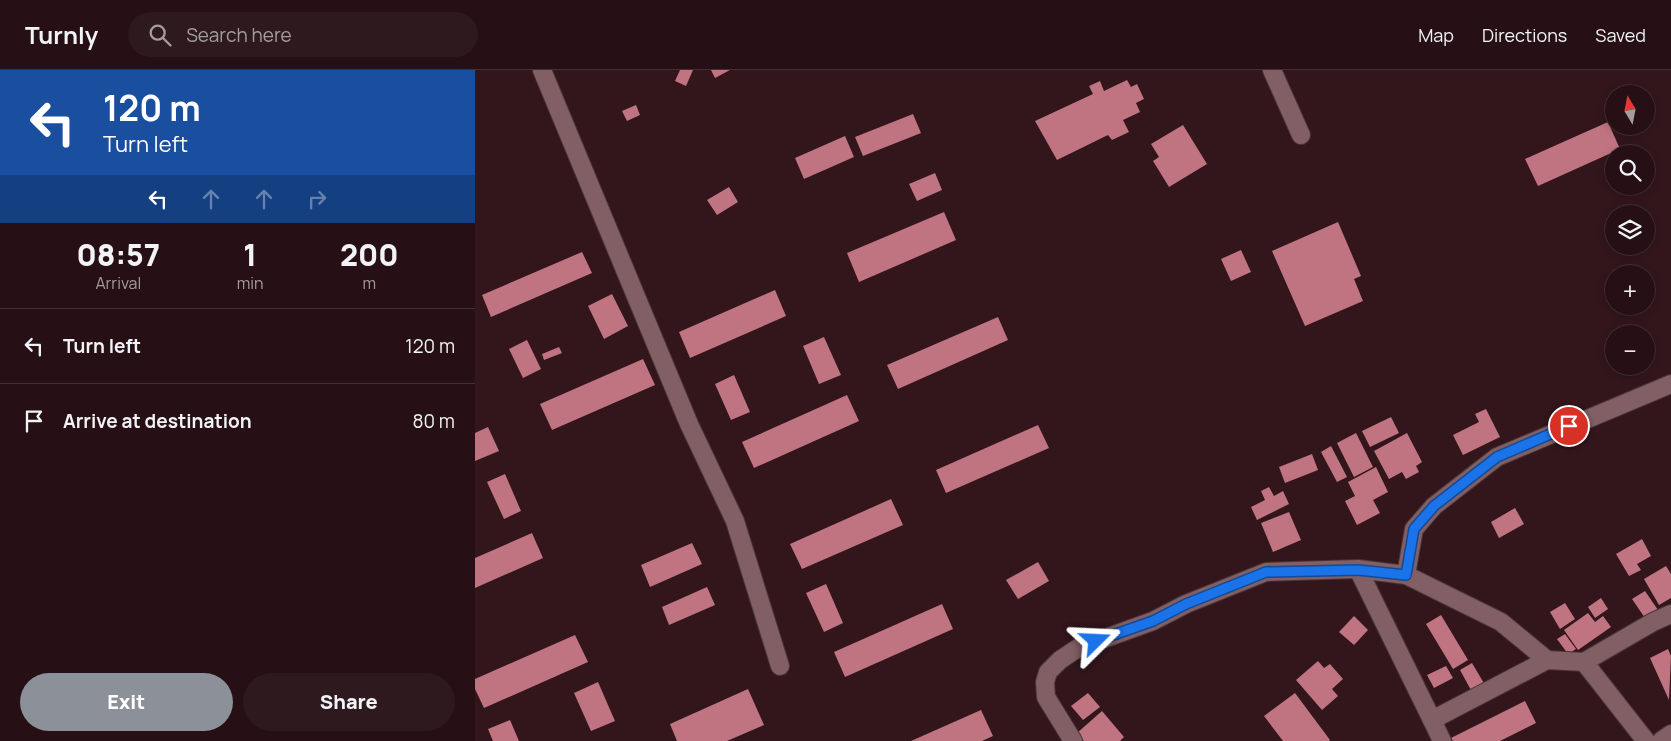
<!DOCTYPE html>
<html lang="en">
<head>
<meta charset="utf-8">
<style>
  body { margin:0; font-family:Manrope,sans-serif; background:#2e191e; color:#f1f3f6; height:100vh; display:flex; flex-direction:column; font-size:19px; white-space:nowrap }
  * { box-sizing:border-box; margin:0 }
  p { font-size:16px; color:#a49da0 }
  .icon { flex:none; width:28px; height:28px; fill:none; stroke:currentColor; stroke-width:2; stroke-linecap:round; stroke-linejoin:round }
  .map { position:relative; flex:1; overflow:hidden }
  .side { display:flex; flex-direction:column; background:#261015; width:475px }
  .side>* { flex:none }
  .hud { background:#1a4fa0; color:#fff; overflow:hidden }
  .needle { width:32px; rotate:350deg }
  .controls { position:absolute; left:1130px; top:15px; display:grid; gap:10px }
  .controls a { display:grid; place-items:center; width:50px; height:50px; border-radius:50%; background:#261015; box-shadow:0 2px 8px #0003,0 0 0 1px #423034; font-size:25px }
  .pin { position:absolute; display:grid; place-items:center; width:42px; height:42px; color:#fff; margin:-21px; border:2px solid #fff; border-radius:50%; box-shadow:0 1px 5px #0007 }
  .me { position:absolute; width:55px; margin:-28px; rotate:69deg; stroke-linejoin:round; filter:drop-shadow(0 0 4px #0008) }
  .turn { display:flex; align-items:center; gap:18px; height:105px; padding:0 20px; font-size:22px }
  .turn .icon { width:65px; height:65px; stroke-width:2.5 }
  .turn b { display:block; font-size:35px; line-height:42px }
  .lanes { display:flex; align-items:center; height:48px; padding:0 20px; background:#0003; justify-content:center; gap:25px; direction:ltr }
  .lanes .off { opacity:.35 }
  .eta { display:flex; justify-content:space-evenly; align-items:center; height:85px; text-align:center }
  .eta b { font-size:30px; font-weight:800; line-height:35px }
  .button { display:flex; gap:10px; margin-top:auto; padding:10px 20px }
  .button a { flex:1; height:58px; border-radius:30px; background:#8c9099; color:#fff; font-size:20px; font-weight:800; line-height:58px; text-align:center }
  .button a+a { background:#2e191e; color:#f1f3f6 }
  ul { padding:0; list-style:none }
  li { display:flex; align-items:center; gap:15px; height:75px; padding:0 20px; border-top:1px solid #423034 }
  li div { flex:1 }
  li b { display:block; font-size:19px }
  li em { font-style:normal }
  header { display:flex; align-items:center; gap:30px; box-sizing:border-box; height:70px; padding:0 25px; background:#261015; border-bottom:1px solid #423034 }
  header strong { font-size:24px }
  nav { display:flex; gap:28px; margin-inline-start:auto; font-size:18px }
  .search { width:350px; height:45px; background:#2e191e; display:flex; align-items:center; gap:12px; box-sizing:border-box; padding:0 18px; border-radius:28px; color:#a49da0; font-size:19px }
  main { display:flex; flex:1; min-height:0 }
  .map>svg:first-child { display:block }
  .building { fill:#c07481 }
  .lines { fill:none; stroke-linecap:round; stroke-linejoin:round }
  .minor-casing { stroke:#4a3538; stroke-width:20 }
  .minor { stroke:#815f64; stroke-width:18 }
  .route-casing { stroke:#114b97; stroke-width:12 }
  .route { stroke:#1a73e8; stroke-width:9 }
</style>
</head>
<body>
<header>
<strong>Turnly</strong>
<div class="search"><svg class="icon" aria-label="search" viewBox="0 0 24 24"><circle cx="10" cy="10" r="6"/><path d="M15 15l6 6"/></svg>Search here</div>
<nav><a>Map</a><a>Directions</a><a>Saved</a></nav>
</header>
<main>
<section class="side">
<div class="hud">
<div class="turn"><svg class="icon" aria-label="left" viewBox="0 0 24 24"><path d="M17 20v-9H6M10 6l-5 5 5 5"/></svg><div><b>120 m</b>Turn left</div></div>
<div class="lanes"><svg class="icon" aria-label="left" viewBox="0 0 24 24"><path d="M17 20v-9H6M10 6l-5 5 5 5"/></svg><svg class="icon off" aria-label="ahead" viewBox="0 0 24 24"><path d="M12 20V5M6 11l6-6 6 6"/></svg><svg class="icon off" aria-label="ahead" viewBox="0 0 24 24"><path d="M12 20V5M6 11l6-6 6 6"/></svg><svg class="icon off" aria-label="right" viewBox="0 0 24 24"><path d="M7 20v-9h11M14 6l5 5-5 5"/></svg></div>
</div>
<div class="eta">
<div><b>08:57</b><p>Arrival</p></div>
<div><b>1</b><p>min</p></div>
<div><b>200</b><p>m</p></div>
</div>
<ul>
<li><svg class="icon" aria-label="left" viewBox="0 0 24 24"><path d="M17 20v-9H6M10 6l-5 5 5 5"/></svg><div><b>Turn left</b></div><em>120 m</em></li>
<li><svg class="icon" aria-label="arrive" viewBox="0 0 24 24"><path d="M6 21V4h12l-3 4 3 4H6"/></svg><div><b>Arrive at destination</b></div><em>80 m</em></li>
</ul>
<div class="button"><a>Exit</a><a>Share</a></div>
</section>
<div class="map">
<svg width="1196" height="671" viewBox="0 0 1196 671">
  <rect width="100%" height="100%" fill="#32161c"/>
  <!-- building -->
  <g class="building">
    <path d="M205,0H218L211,16L200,11Z"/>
    <path d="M236,0H255L240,8Z"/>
    <path d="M652,10L656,17L662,14L669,29L661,33L665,42L648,50L654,62L637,70L633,65L582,90L560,51L618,24L614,16L625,11L629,21Z"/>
    <path d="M161,35L165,45L152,51L147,41Z"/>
    <path d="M438,44L446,63L388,86L380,67Z"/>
    <path d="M1133,52L1145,79L1063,116L1050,89Z"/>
    <path d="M708,55L732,94L694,117L678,91L684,87L676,74Z"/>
    <path d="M370,66L379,87L329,109L320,88Z"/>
    <path d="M460,103L467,120L442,131L434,114Z"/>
    <path d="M254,117L263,132L242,145L232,130Z"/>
    <path d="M469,142L481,170L384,212L372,183Z"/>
    <path d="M863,152L886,206L879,209L888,231L830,256L797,181Z"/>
    <path d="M766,180L776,202L756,211L746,189Z"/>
    <path d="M107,182L117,203L16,247L7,225Z"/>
    <path d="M300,220L311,246L215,288L204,262Z"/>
    <path d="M137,224L153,256L129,269L113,236Z"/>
    <path d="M523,247L533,270L423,319L412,295Z"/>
    <path d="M349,267L366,305L344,314L328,276Z"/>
    <path d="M52,270L66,299L48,308L34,279Z"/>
    <path d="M84,277L87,283L69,290L67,284Z"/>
    <path d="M168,289L180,315L77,360L65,334Z"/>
    <path d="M259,305L275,342L256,350L240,314Z"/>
    <path d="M372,325L384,351L279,398L267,372Z"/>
    <path d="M1011,339L1025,367L988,385L978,365L1004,352L1000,344Z"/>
    <path d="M916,347L924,363L895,377L887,361Z"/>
    <path d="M563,355L574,378L471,423L461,400Z"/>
    <path d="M13,357L24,381L0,391V363Z"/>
    <path d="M881,363L898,397L879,407L862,373Z"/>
    <path d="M932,363L947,392L941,396L944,402L931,409L927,402L914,409L899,381Z"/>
    <path d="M856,376L872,407L862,412L846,382Z"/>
    <path d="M837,384L843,400L810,413L804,397Z"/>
    <path d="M901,397L913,422L898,430L905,443L882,455L870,431L880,426L873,412Z"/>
    <path d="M30,404L46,441L29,449L12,412Z"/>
    <path d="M794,417L799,426L808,421L814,434L782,450L776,437L790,430L786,421Z"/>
    <path d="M416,429L428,455L327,499L315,474Z"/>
    <path d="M1040,438L1049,454L1024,468L1016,452Z"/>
    <path d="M814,442L826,470L798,482L786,453Z"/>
    <path d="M57,463L68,488L0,518V488Z"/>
    <path d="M1167,469L1176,486L1162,494L1166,500L1154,506L1141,484Z"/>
    <path d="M217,473L227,494L175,517L166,495Z"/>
    <path d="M563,492L574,511L543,529L531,510Z"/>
    <path d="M1191,496L1196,504V528L1184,535L1169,509Z"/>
    <path d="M351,514L368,553L349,562L331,523Z"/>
    <path d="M232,517L240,535L194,555L187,537Z"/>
    <path d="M1170,521L1183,540L1170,548L1157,529Z"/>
    <path d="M1126,528L1133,539L1120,548L1113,537Z"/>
    <path d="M1090,533L1100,549L1085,559L1075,542Z"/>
    <path d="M467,534L478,559L370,607L359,582Z"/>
    <path d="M1113,543L1120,552L1128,546L1136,557L1103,580L1089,560Z"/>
    <path d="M966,545L993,590L978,599L951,554Z"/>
    <path d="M879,546L893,560L879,575L864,562Z"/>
    <path d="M1090,564L1101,579L1093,584L1082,569Z"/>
    <path d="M100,565L113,592L9,638L0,619V609Z"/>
    <path d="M1193,579L1196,586L1194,630L1175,588Z"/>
    <path d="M843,591L849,598L855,594L868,609L857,619L863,626L847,640L821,610Z"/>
    <path d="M997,593L1010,615L997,622L985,600Z"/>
    <path d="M971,596L978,608L959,618L952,605Z"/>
    <path d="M123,612L140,651L116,661L99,623Z"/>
    <path d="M273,619L289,655L252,671H202L195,654Z"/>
    <path d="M613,623L625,637L608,650L596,636Z"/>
    <path d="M820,623L855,670L854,671H808L789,646Z"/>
    <path d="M1050,631L1061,653L1025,671H978L976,668Z"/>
    <path d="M506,640L518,666L507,671H436Z"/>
    <path d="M627,641L649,667L645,671H609L602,663Z"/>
    <path d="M35,650L44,671H18L13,659Z"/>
  </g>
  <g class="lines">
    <!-- minor casing -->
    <g class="minor-casing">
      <g id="minor">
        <path d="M67,0L214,354L260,451L305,596"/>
        <path d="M797,0L826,65"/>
        <path d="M883,499L957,650"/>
        <path d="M931,505L939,459L959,436L1022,387L1196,314"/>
        <path d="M1109,592L1171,671"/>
        <path d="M598,671L571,627L570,612L573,602L585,590L603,578L678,551L711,534L791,502L883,499L931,505L1026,552L1072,590"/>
        <path d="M967,671L957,650L1072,590L1109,592L1178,552L1196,544"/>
        <path d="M1186,671L1196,664"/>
      </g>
    </g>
    <!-- minor -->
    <use href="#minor" class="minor"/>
  </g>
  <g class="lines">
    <!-- route casing -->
    <g class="route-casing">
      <path id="route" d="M621,571L678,551L711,534L791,502L883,500L931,505L939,459L959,436L1022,387L1094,356"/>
    </g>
    <!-- route -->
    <use href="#route" class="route"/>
  </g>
</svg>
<div class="controls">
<a><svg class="needle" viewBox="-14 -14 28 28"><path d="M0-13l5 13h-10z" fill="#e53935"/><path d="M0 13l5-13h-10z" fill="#a49da0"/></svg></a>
<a><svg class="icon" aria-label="search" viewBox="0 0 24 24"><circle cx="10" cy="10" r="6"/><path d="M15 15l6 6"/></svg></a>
<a><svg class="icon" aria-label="layers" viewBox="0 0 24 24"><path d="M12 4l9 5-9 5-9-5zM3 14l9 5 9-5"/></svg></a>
<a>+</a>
<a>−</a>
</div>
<div class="pin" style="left:1094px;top:356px;background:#d93025"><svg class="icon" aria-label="arrive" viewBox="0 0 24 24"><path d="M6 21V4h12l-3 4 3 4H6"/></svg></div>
<svg class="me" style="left:621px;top:571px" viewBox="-20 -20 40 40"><path d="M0-17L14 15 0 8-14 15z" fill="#1a73e8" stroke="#fff" stroke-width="4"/></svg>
</div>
</main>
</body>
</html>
